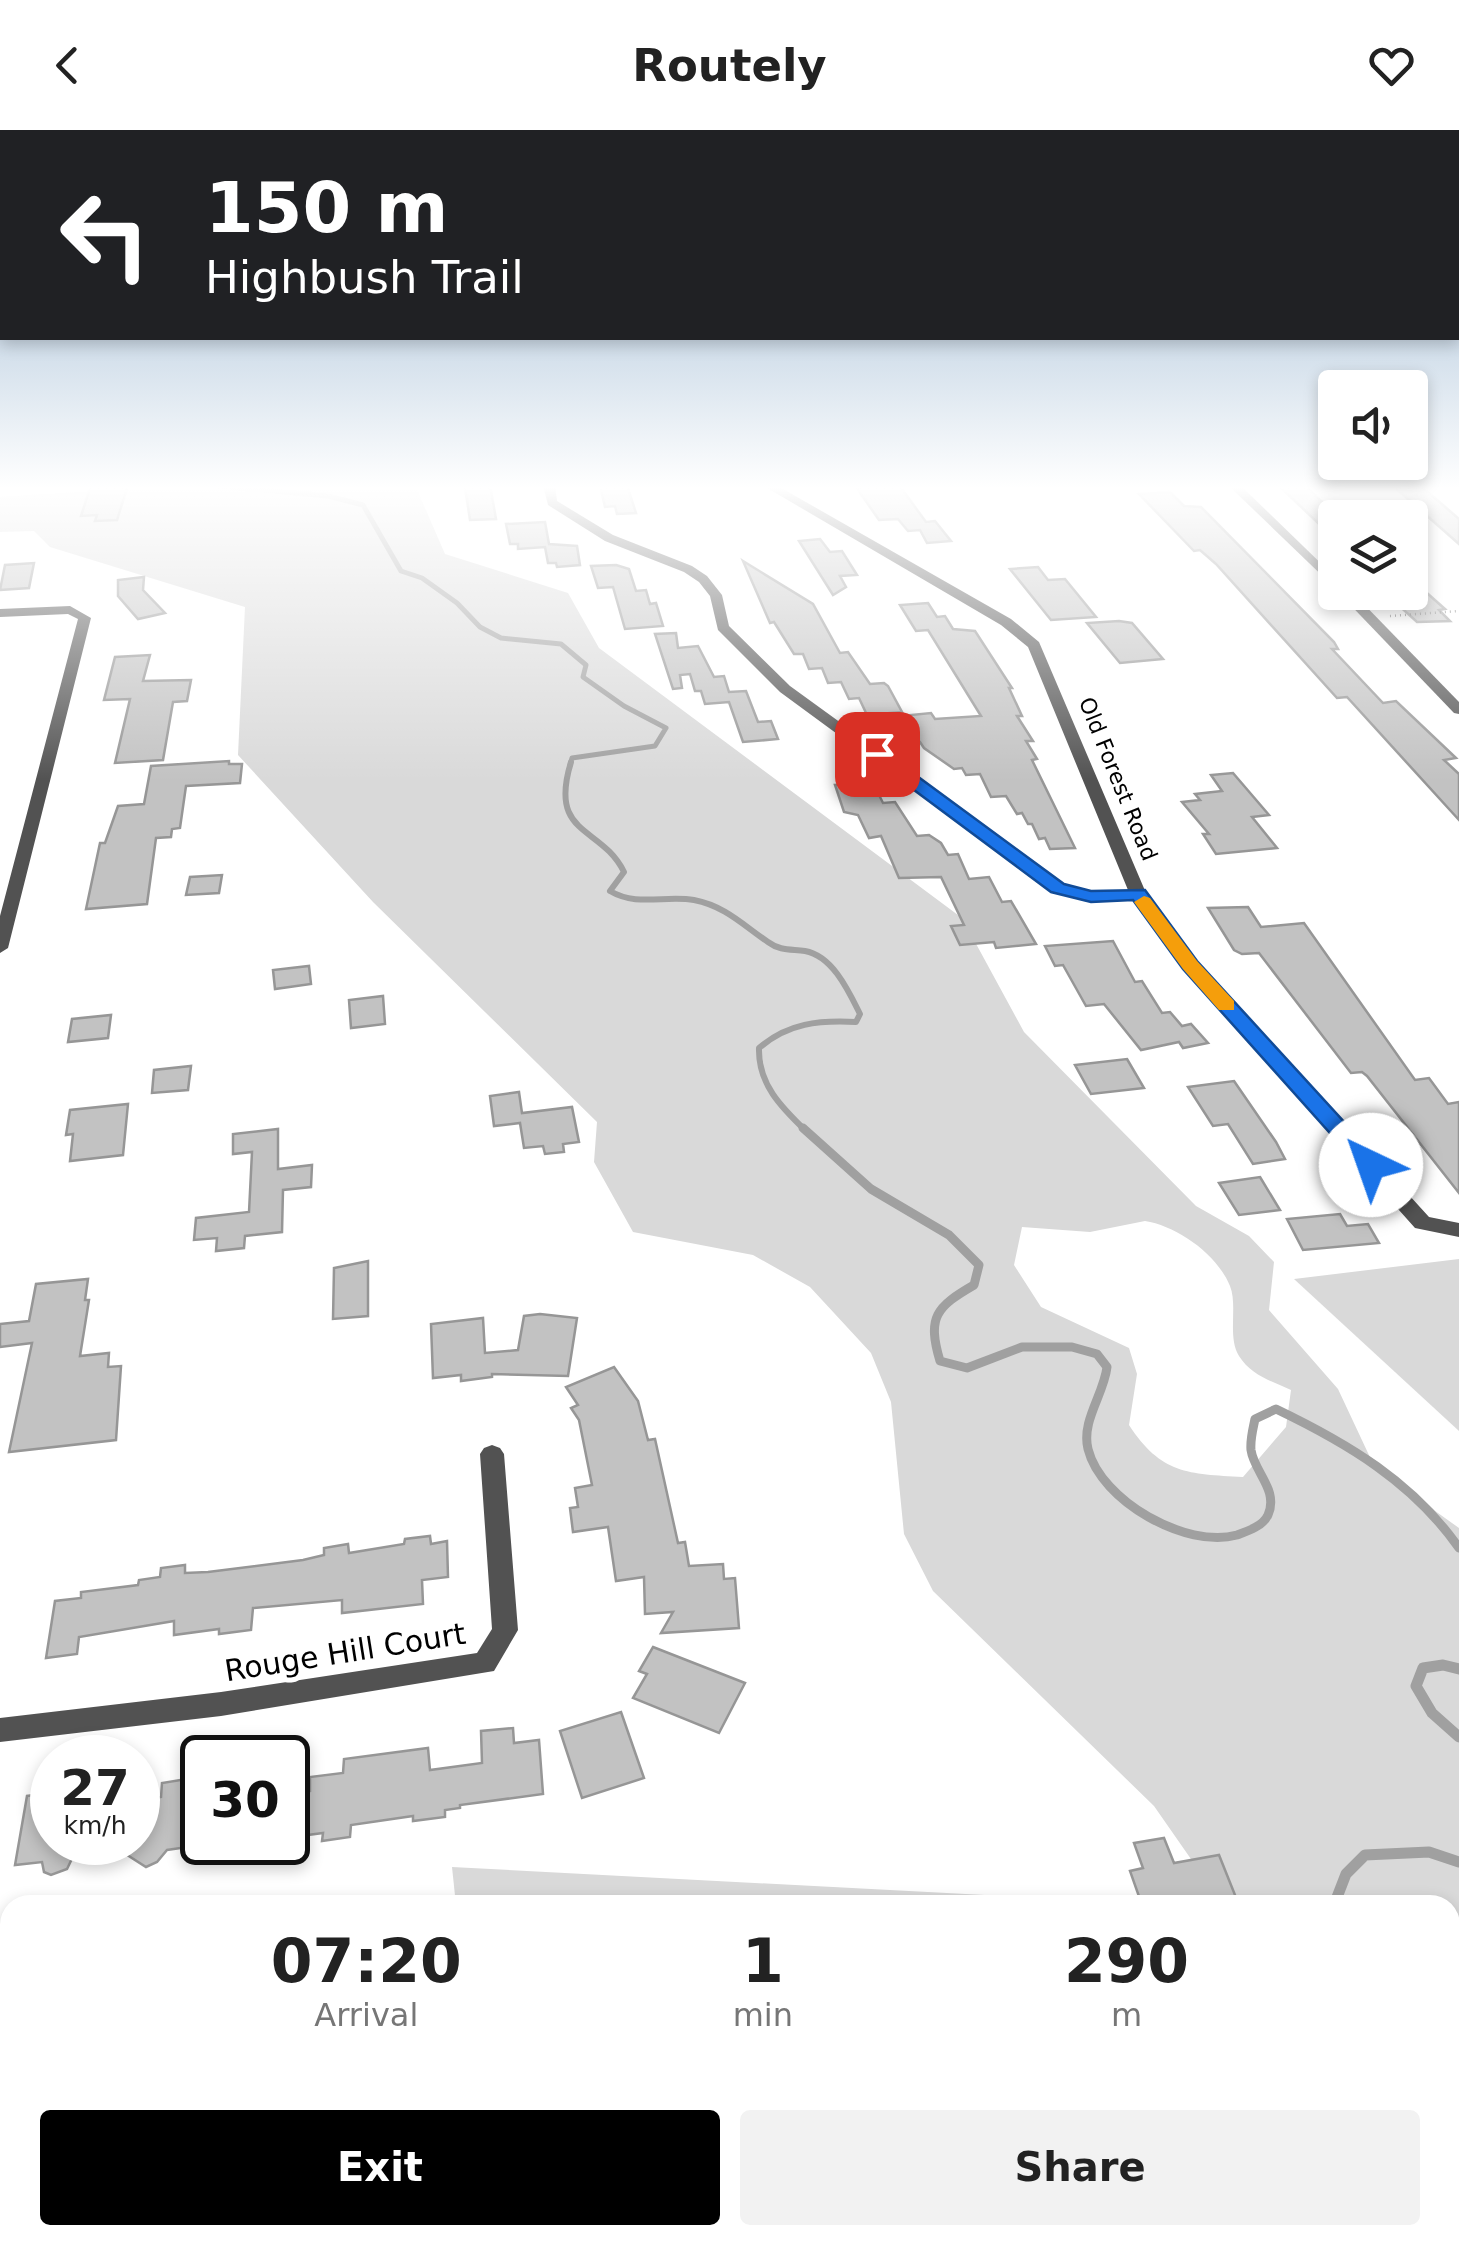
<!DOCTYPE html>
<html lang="en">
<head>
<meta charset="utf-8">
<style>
  body { margin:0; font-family:"DejaVu Sans",sans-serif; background:#f2f2f2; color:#222; height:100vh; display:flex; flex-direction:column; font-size:38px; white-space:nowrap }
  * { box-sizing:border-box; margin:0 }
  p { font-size:32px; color:#767676 }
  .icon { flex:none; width:55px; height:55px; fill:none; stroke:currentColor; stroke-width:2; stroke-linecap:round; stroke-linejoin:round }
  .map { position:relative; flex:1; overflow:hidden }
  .panel { position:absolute; left:0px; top:1765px; width:1460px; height:350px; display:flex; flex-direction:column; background:#fff; border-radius:30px 30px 0 0; box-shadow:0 5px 15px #0003 }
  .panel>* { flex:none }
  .guide { position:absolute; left:0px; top:0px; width:1460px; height:210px; box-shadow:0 5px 15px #0003; background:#202124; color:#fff; overflow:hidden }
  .buttons { position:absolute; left:1318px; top:240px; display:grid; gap:20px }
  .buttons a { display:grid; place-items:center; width:110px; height:110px; border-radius:10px; background:#fff; box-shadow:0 5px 15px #0003; font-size:50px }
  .speed { position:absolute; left:30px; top:1605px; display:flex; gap:20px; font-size:50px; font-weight:700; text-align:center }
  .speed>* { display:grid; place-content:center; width:130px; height:130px; border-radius:50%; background:#fff; box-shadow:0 5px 15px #0003; line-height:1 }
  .speed small { font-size:25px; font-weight:400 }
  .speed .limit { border:5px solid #111; border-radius:15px; background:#fff; color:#111 }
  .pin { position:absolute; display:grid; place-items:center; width:85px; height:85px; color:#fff; margin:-42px; border-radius:20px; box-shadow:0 5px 15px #0006 }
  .me { position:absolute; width:110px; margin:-55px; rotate:318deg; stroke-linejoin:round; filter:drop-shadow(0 0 8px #0008) }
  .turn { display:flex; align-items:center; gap:35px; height:210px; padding:0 40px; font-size:45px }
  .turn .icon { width:130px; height:130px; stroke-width:2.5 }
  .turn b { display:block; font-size:70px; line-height:85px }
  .eta { display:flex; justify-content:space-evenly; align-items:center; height:170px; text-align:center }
  .eta b { font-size:60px; font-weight:600; line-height:70px }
  .primary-button { display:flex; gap:20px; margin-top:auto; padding:20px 40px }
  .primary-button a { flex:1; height:115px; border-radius:10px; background:#000; color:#fff; font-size:40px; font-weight:600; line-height:115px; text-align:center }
  .primary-button a+a { background:#f2f2f2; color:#222 }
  header { display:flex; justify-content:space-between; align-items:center; height:130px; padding:0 40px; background:#fff; font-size:45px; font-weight:600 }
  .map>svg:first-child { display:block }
  .green { fill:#d9d9d9; fill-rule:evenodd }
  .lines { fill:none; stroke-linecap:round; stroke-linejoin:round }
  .stream-far3 { stroke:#a0a0a0; stroke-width:5 }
  .stream-far2 { stroke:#a0a0a0; stroke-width:6 }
  .stream-far1 { stroke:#a0a0a0; stroke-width:9 }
  .stream { stroke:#a0a0a0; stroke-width:11 }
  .building { fill:#c2c2c2; stroke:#969696; stroke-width:2.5 }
  .path { stroke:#747474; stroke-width:2.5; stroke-dasharray:1 4; stroke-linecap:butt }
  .street { fill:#525252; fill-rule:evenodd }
  .route { fill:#1a73e8; stroke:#114b97; stroke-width:2.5 }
  .slow { fill:#f59e0b }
  .labels { text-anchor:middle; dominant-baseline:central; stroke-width:10; stroke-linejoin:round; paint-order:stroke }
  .far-street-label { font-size:22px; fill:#000; stroke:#fff }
  .near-street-label { font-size:30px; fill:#000; stroke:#fff }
</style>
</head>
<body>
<header><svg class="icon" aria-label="back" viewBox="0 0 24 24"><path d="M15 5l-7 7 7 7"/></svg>Routely<svg class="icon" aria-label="heart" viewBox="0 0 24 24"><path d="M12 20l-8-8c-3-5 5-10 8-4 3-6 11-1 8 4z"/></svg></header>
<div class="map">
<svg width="1459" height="2115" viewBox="0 0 1459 2115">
  <rect width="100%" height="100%" fill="#fff"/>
  <!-- green -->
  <g class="green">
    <path d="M123,355H415L445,424L568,463L599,518L962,788L1024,902L1196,1076L1249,1106L1274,1132L1269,1180L1338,1259L1375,1338L1459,1398V1881L1450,1885V1775H1223L1154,1676L933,1461L904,1404L891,1272L871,1223L810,1157L753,1125L633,1102L594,1032L597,992L373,772L238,625L245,477L50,417L34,401L0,402V367L122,359ZM1145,1091C1177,1096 1217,1124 1230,1156C1238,1176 1227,1207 1239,1226C1251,1245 1271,1251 1291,1260L1286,1297L1243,1347C1188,1344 1161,1344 1129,1295L1137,1244L1129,1218L1041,1177L1014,1135L1022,1097L1090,1102Z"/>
    <path d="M1459,1129V1301L1294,1149Z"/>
    <path d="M452,1737L1042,1768L1054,1775H456Z"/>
    <path d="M168,2105H621L599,2115H165Z"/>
  </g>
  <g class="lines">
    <!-- stream-far3 -->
    <path class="stream-far3" d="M206,355L328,366L363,375L401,441L422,448L457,473L480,497L501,508L561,514L586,535L583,547L624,576L666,598L655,616L572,628L570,635"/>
    <!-- stream-far2 -->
    <path class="stream-far2" d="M571,632C548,707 601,695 624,742L610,761C637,777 665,765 694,770C725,776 743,795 768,812C780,821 791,819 805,821C833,826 849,862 860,884L856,892C819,890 788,893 759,918C758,954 781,977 806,1001"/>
    <!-- stream-far1 -->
    <path class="stream-far1" d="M803,998L871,1059L949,1105L979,1135L974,1155C936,1177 927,1187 940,1231L967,1238L1022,1217H1072L1097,1224L1107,1237C1104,1264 1081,1291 1088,1319C1101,1371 1186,1419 1237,1405C1248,1401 1263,1396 1268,1385C1279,1360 1254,1342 1251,1320C1250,1309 1253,1299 1255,1289L1276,1279C1347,1313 1413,1352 1459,1418"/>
    <!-- stream -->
    <g class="stream">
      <path d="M1459,1539L1443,1535L1423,1538L1416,1556L1432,1583L1459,1607"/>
      <path d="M1334,1775L1346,1744L1365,1725L1429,1722L1459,1732"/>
      <path d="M1450,1936L1459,1945"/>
    </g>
  </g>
  <!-- building -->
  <g class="building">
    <path d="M91,355H128L117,390L95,391L97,385L81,386Z"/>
    <path d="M471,355H490L496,389L470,390L465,357Z"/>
    <path d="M600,355H627L636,383L617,384L615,376L605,377Z"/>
    <path d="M899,355L926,392L935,391L951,411L927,413L920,400L908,401L898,389L879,390L856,357Z"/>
    <path d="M1278,355H1304L1335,384V409Z"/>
    <path d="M1392,355H1420L1459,389V414Z"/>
    <path d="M1170,362L1184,376L1201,377L1334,512L1338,519H1332L1383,573L1396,571L1456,628L1444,630L1459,644V690L1347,567L1337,568L1216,434L1200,420L1194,421L1139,364Z"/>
    <path d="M545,392L549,414L577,416L580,435L557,437L556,433H548L545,417L518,419V414H510L506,394Z"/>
    <path d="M820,409L830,422L842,421L857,445L840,446L846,457L833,465L799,411Z"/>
    <path d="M743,431L813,474L840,523L848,522L870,554L884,553L888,556L902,582L867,585L859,568L849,569L841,552L828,553L822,538L809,539L803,524H794L774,492L770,493Z"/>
    <path d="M34,433L29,458L0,460L5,435Z"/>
    <path d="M616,435L629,439L636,461L646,460L650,474L656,473L663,496L625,499L613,457L598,458L591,436Z"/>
    <path d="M1038,437L1048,450L1065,449L1096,487L1051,490L1010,439Z"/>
    <path d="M144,447L143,460L165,483L138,489L118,466V450Z"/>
    <path d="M1410,448L1445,479L1439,480L1450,491L1417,492L1384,462H1410Z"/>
    <path d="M928,473L937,487L945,486L953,499L975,501L1012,558H1009L1022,586H1017L1033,611H1026L1037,629L1032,630L1075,718L1050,719L1045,708L1039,709L1032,694H1028L1022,683L1017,684L1006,666L991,667L980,644L966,645L962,638L954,639L924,618L920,612H914L901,586L931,583L935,589L981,586L928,500L916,501L900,475Z"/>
    <path d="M1119,491L1132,493L1163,529L1120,533L1087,493Z"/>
    <path d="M676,503L678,518L698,516L714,547L724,546L729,562L746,561L758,592L771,591L778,609L743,612L729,572L705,574L701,561H695L690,544L680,545L682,558L673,559L655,504Z"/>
    <path d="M150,525L143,551L191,550L187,571L173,572L163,630L115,633L130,569L104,570L115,527Z"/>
    <path d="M229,631V634H242L240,653L186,656L180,698L172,699L171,707L156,708L147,774L86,779L100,713H105L118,676L144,674L151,636Z"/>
    <path d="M1233,643L1269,685L1252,687L1277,718L1216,724L1203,704H1209L1182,672L1200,670L1195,664L1222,661L1211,645Z"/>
    <path d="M873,653L883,673L895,672L917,706L929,705L941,713L948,725L958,724L969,749L989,747L1002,772L1011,771L1036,814L996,818L994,812L960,815L951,796L964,795L941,747L899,748L881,706L869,708L858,685L844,682L835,655Z"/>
    <path d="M222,745L219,763L186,765L190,747Z"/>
    <path d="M1248,777L1261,797L1304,793L1415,950L1429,948L1448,974L1459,972V1063L1367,946L1362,942L1351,943L1259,823L1242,824L1234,820L1208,778Z"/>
    <path d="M1113,811L1135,852L1142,851L1162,883L1170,882L1182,896L1191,894L1208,913L1183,918L1179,912L1141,920L1104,874L1086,876L1063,835L1055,836L1045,816Z"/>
    <path d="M309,836L311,854L275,859L273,840Z"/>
    <path d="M383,866L385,894L351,898L349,870Z"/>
    <path d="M111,885L108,908L68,912L72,889Z"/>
    <path d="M1127,929L1144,958L1091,964L1075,935Z"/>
    <path d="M191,936L188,960L152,963L154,940Z"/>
    <path d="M1234,951L1276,1012L1285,1029L1253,1034L1228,994L1213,996L1188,957Z"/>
    <path d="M519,962L522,983L572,977L579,1012L563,1014L564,1022L545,1024L543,1016L524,1018L520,993L494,996L490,966Z"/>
    <path d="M128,974L123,1025L70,1031L73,1004L66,1005L70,980Z"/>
    <path d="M278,999V1039L312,1035L311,1057L283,1060L282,1102L245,1106L244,1118L216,1121L217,1108L194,1110L196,1088L249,1082L252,1022L233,1024V1004Z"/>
    <path d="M1260,1047L1280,1080L1239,1085L1219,1053Z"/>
    <path d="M1340,1084L1347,1096L1368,1094L1379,1113L1303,1120L1287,1089Z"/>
    <path d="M368,1131V1186L333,1189L334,1138Z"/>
    <path d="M88,1149L85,1170H89L80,1226L109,1223L108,1237L121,1236L116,1310L9,1322L32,1213L0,1217V1194L29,1191L36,1154Z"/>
    <path d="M540,1184L577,1188L568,1246L492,1244V1247L461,1251V1245L433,1248L431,1194L483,1188L485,1223L518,1220L524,1186Z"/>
    <path d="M614,1237L638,1271L648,1310L655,1309L678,1413L685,1412L689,1436L723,1434L724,1449L735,1448L739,1498L661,1503L673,1482L645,1484L644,1447L616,1451L608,1397L573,1402L570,1378L578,1377L575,1358L592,1355L579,1290L571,1278L578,1275L566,1257Z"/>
    <path d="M430,1406L431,1414L447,1411L448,1447L422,1450L423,1474L342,1483V1470L253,1478L251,1500L219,1504V1499L174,1505V1491L79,1507L77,1524L46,1528L55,1471L81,1468V1462L138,1455L139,1450L160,1447L161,1438L185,1435V1443L208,1442L303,1430L324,1425V1418L348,1414L349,1423L404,1414L405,1409Z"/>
    <path d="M653,1517L745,1553L719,1603L633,1568L647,1544L639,1541Z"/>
    <path d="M621,1582L644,1648L582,1668L560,1601Z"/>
    <path d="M513,1598L514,1613L539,1610L543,1664L460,1675V1678L445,1680V1687L413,1691V1686L351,1695L350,1707L322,1711L323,1703L300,1706L301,1663L310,1661V1647L343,1643L344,1629L428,1618L430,1640L482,1633L481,1601Z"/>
    <path d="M193,1648L188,1717L167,1720L157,1732L146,1737L107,1712H138V1670L161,1667L162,1653Z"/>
    <path d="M52,1663V1712H80L67,1739L51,1745L44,1742L42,1732L15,1735L27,1666Z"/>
    <path d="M1164,1708L1174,1733L1219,1725L1237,1770L1211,1775H1142L1130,1741L1143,1738L1134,1713Z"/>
  </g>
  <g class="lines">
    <!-- path -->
    <path class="path" d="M1390,486L1459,481"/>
    <!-- street -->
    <g class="street">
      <path d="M543,355H555L557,371L613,405L692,436L707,446L722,465L729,496L790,556L1063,754L1091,761L1128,760L1028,517L1001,495L762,355H776L1011,489L1039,512L1146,763L1196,831L1429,1087L1459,1093V1107L1415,1098L1184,839L1133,769L1091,771L1051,761L780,562L718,500L710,466L699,452L684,442L605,411L548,375Z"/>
      <path d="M1228,355H1240L1335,447V458Z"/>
      <path d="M1338,462H1352L1459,572V584L1454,583Z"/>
      <path d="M70,476L91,488L8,818L0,823V786L78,489L68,484L0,487V479Z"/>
      <path d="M492,1315L500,1318L504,1324L518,1500L494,1541L221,1586L0,1612V1588L221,1562L477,1523L492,1499L480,1324L484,1318Z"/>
    </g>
  </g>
  <!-- sky -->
  <linearGradient id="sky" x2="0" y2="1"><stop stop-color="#8baccb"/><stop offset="0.55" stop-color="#fff"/><stop offset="1" stop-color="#fff" stop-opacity="0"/></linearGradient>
  <rect width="1459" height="651" fill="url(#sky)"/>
  <!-- route -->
  <path class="route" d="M871,621H883L1064,754L1091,761L1145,760L1197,831L1379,1030L1382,1035L1379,1040H1363L1183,839L1133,770L1091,772L1051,762L871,628Z"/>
  <!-- slow -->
  <path class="slow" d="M1144,766L1150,768L1197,831L1234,871V880H1219L1183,839L1134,772Z"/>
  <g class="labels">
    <!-- far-street labels -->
    <g class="far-street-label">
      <text transform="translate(1118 649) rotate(68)">Old Forest Road</text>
    </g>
    <!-- near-street labels -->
    <g class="near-street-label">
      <text transform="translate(345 1522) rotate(-9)">Rouge Hill Court</text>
    </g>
  </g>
</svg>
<div class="buttons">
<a><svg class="icon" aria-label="sound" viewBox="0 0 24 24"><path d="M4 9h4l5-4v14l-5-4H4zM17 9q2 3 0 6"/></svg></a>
<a><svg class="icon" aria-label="layers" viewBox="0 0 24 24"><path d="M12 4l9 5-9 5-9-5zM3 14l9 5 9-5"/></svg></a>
</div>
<div class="speed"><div>27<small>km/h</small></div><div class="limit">30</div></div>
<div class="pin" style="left:877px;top:624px;background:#d93025"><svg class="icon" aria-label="arrive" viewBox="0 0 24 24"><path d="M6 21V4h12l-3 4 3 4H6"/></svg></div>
<svg class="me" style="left:1371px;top:1035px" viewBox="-20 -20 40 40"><circle r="19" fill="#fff"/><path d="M0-13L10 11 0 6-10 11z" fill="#1a73e8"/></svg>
<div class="guide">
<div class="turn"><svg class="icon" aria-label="left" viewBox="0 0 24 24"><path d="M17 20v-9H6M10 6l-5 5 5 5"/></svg><div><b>150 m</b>Highbush Trail</div></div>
</div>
<section class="panel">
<div class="eta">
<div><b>07:20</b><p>Arrival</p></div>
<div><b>1</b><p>min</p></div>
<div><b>290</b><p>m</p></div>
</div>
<div class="primary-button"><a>Exit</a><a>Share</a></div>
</section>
</div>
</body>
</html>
